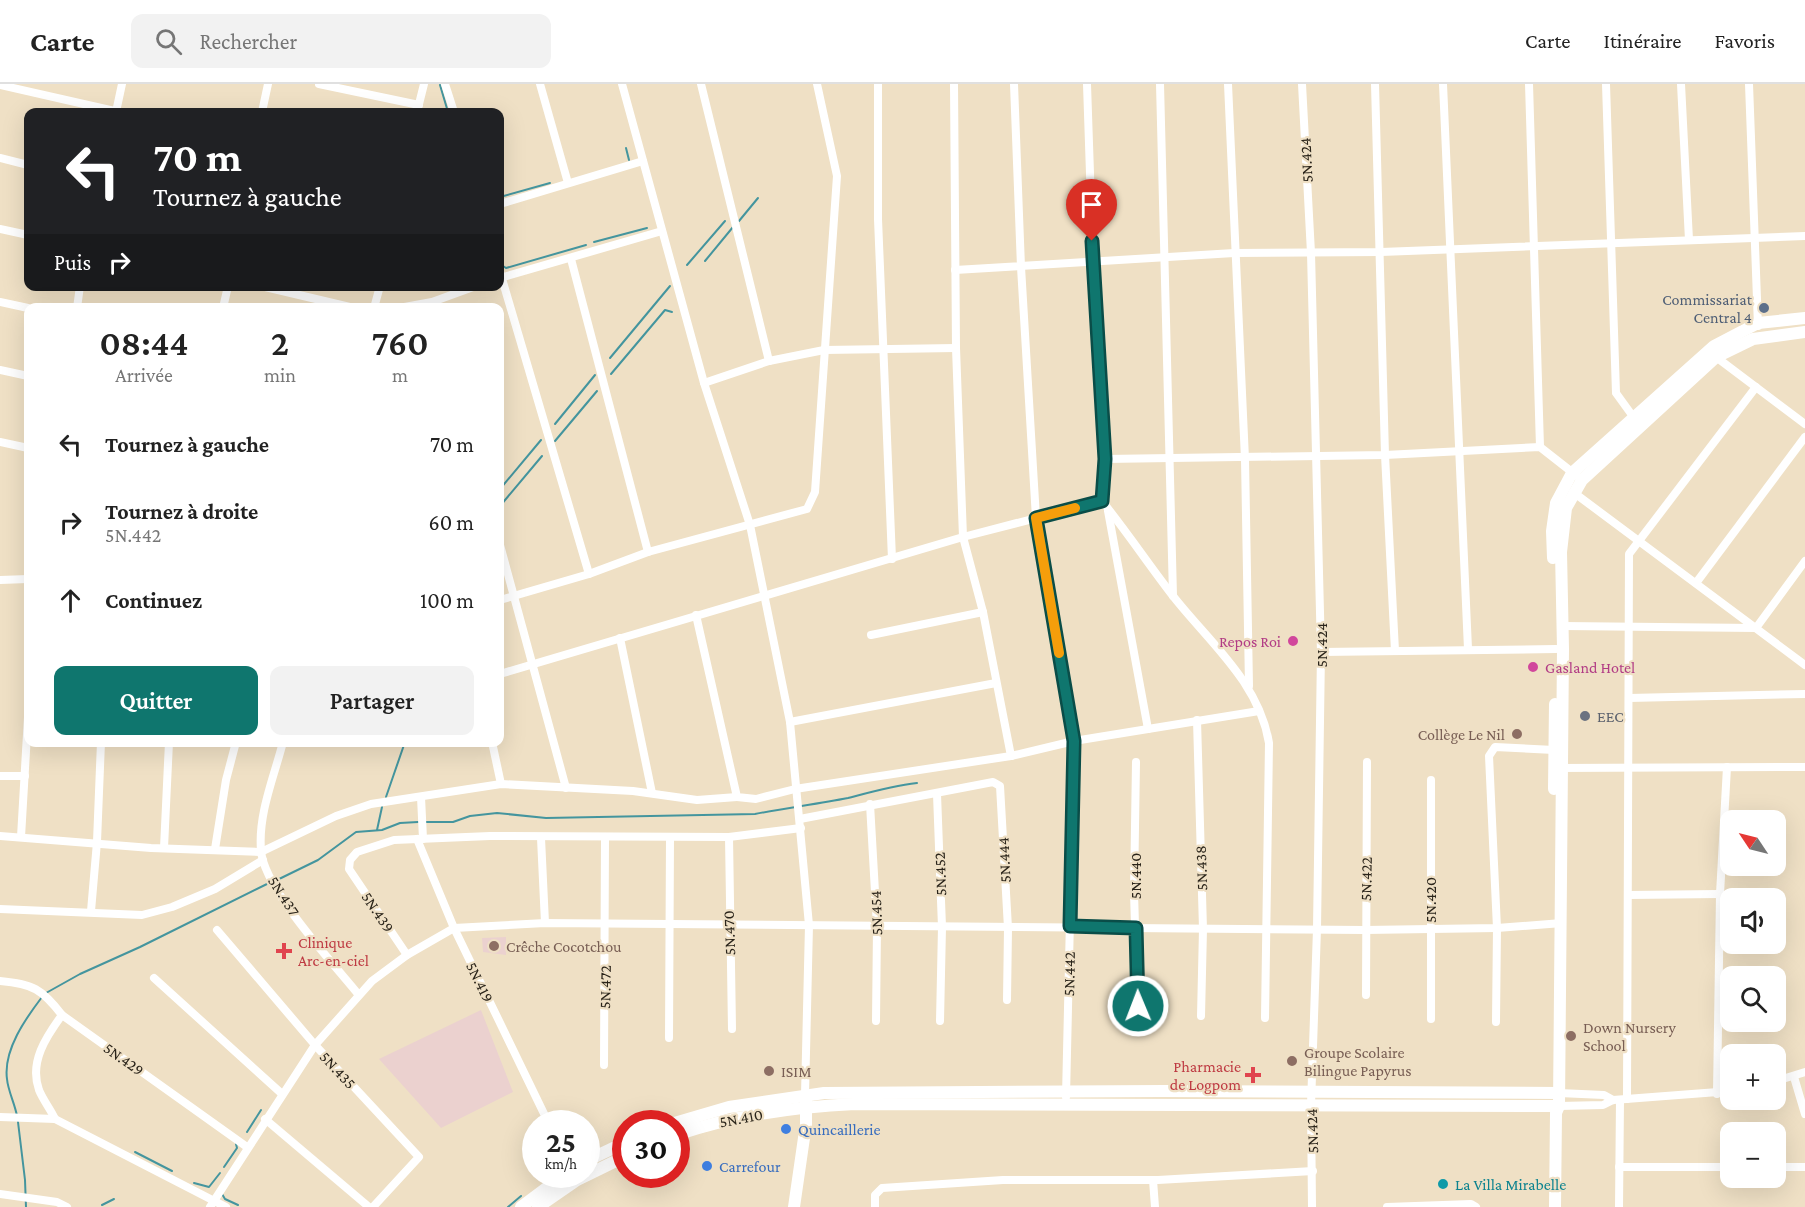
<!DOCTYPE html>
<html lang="fr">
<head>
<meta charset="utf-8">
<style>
  body { margin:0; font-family:"Crimson Pro",serif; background:#f2f2f2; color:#222; height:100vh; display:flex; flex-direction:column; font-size:22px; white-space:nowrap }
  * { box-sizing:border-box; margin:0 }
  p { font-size:20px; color:#767676 }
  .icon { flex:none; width:33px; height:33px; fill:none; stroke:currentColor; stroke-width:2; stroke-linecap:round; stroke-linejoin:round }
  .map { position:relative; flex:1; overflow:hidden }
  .side { position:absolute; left:24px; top:219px; width:480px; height:444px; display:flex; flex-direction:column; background:#fff; border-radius:12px; box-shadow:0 6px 24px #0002 }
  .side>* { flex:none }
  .guide { position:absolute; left:24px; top:24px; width:480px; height:183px; border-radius:12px; box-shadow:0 6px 24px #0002; background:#202124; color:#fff; overflow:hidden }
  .needle { width:39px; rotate:305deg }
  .controls { position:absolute; left:1720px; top:726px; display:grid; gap:12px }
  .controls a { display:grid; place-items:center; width:66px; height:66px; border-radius:12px; background:#fff; box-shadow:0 6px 24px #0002; font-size:30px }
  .speed { position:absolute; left:522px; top:1026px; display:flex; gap:12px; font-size:30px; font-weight:700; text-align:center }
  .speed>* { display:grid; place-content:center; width:78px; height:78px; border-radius:50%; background:#fff; box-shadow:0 6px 24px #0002; line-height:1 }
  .speed small { font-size:15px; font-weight:400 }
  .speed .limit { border:9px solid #d22; background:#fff; color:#111 }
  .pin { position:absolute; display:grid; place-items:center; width:51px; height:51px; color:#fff; margin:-62px -26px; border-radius:50% 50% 50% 0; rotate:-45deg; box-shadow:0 0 6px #0007 }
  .pin .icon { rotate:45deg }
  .me { position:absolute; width:66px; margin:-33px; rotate:359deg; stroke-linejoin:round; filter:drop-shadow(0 0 4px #0008) }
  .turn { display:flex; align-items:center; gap:21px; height:126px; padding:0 30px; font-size:27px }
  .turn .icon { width:78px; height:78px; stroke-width:2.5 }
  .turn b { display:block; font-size:42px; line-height:51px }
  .then { display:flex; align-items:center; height:57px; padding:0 30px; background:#0003; gap:12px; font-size:22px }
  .eta { display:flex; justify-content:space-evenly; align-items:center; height:102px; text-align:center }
  .eta b { font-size:36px; font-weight:600; line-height:42px }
  .primary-button { display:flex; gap:12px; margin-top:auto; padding:12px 30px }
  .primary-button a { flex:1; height:69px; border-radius:12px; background:#0f766e; color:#fff; font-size:24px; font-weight:600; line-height:69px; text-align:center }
  .primary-button a+a { background:#f2f2f2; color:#222 }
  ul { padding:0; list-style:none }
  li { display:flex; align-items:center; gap:18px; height:78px; padding:0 30px }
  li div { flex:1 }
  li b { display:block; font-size:22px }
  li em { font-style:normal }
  header { display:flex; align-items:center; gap:36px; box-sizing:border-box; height:84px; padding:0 30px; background:#fff; border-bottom:2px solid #e0e0e0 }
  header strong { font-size:28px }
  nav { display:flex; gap:33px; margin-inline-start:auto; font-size:21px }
  .search { width:420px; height:54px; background:#f2f2f2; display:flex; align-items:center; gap:15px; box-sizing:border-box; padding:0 21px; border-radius:12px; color:#767676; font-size:22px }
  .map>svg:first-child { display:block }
  .education { fill:#ebd1cf }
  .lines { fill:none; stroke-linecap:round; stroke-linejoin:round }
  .stream { stroke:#44959e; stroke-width:2 }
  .street { stroke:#fff; stroke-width:8 }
  .secondary { stroke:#fff; stroke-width:12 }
  .route-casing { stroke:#0a4d48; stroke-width:15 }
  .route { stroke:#0f766e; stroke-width:10 }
  .slow { stroke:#f59e0b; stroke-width:10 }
  .service-dot { fill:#5c6f8a; stroke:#efe0c5; stroke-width:2 }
  .hotel-dot { fill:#d1479c; stroke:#efe0c5; stroke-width:2 }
  .worship-dot { fill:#6b7280; stroke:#efe0c5; stroke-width:2 }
  .education-dot { fill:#8d6e63; stroke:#efe0c5; stroke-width:2 }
  .health-dot { fill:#e0444e; stroke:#efe0c5; stroke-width:2 }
  .shop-dot { fill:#3f7fe0; stroke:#efe0c5; stroke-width:2 }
  .culture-dot { fill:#0f9aa8; stroke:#efe0c5; stroke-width:2 }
  .labels { text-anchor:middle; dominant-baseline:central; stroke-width:4.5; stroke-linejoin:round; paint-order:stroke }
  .street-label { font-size:16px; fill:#2a241a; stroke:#efe0c5 }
  .service-label { font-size:16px; fill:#4e5e75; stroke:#efe0c5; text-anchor:end }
  .hotel-label { font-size:16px; fill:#b23c85; stroke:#efe0c5; text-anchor:end }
  .worship-label { font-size:16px; fill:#5b616d; stroke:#efe0c5; text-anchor:start }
  .education-label { font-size:16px; fill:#785e54; stroke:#efe0c5; text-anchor:start }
  .health-label { font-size:16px; fill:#be3a42; stroke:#efe0c5; text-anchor:start }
  .shop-label { font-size:16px; fill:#366cbe; stroke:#efe0c5; text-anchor:start }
  .culture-label { font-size:16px; fill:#0d838f; stroke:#efe0c5; text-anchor:start }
</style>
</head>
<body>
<header>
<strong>Carte</strong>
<div class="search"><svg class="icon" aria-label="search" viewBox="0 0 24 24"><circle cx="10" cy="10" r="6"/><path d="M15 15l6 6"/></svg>Rechercher</div>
<nav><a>Carte</a><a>Itinéraire</a><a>Favoris</a></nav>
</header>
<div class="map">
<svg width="1805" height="1123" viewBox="0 0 1805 1123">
  <rect width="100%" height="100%" fill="#efe0c5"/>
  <!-- education -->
  <g class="education">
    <path d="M506,853V871L483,868L482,854Z"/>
    <path d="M481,926L513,1008L441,1044L379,975Z"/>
  </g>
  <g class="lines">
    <!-- stream -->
    <g class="stream">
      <path d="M440,1L448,28"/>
      <path d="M626,64L629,76"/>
      <path d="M500,113L550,99"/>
      <path d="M739,137L758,114"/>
      <path d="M594,158L647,144"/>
      <path d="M705,177L733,143"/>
      <path d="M500,180L506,184L586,161"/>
      <path d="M687,181L725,137"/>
      <path d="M610,274L670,202"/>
      <path d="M611,290L665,226L672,228"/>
      <path d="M555,340L595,291"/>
      <path d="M555,357L597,307"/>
      <path d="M500,405L541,356"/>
      <path d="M500,422L542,372"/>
      <path d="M272,662V658"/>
      <path d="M386,713L405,658"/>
      <path d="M424,738H453L470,732L497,729L546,734L755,730C786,724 817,720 848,714C871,708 892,702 917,699"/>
      <path d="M377,746L382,723"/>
      <path d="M275,797L318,776L356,748L382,746L400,739L418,738"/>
      <path d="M46,909L80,890L140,863L269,799"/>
      <path d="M17,1032C15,1020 8,1007 7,995C3,966 26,934 42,913"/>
      <path d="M18,1038L25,1096L26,1123"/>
      <path d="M247,1048L261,1026"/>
      <path d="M135,1068L172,1087"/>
      <path d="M224,1083L237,1064L236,1060"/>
      <path d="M194,1099L209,1103L220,1089"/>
      <path d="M222,1110L225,1115L238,1121"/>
      <path d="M102,1121L114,1115"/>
      <path d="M508,1123L521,1112"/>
    </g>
    <!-- street -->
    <g class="street">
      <path d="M319,0L419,21"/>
      <path d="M445,0L454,28"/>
      <path d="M540,0L568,99"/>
      <path d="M622,0L704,299L750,441L790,638L809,841L805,1011"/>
      <path d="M701,0L769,277"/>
      <path d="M878,0V135L892,475"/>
      <path d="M1014,0L1021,183L1036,434L1074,657L1066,1013"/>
      <path d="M1087,0L1093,179L1105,375L1102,417C1127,448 1149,481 1173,512C1209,558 1259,598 1269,659L1265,934"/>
      <path d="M1160,0L1173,512"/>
      <path d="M1228,0L1245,375L1249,602"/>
      <path d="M1302,0L1311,169L1321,568L1317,845L1311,1021L1312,1123"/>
      <path d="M1375,0L1385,371L1395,567"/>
      <path d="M1443,0L1468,565"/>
      <path d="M1529,0L1540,363"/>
      <path d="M1606,0L1616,309L1637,338"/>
      <path d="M1681,0L1689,156"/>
      <path d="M1749,0L1758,242"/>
      <path d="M0,1L119,28"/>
      <path d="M116,28L122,0"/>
      <path d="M262,28L268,0"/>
      <path d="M417,28L424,0"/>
      <path d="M0,74L28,81"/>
      <path d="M500,120L643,77"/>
      <path d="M0,145L28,151"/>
      <path d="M571,175L648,468"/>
      <path d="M955,186L1234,169L1381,168L1805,152"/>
      <path d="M500,188L589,490"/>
      <path d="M500,194L662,147"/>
      <path d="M261,202L354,224"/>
      <path d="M0,218L28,224"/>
      <path d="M77,224L80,202"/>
      <path d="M223,224L228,202"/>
      <path d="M374,224L380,202"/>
      <path d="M399,224L432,218L476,202"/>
      <path d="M1716,273L1805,340"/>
      <path d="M0,286L28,292"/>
      <path d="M704,299L769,277L824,266L956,264"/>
      <path d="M0,358L28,364"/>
      <path d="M1105,375L1385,371L1540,363L1577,392"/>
      <path d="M1573,408L1805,581"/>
      <path d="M1108,427L1148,645"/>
      <path d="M500,461L566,704"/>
      <path d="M0,496L28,495"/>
      <path d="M1696,499L1805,353"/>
      <path d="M500,516L589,490L648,468L807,425L815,408L837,92L817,0"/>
      <path d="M696,531L737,713L756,715L795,705L1011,672L983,528L963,453L956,264L954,0"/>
      <path d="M1563,542L1756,544L1805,477"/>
      <path d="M871,551L983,528"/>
      <path d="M620,554L652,709"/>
      <path d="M1321,568L1556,565"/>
      <path d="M500,590L963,453L1102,417"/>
      <path d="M1629,614L1805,610"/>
      <path d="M1197,636L1203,845L1201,932"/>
      <path d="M790,638L996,599"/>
      <path d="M283,658C274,693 258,730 261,766C263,804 333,879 358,910"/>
      <path d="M492,658L501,700"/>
      <path d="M1011,672L1074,657L1259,627"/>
      <path d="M1136,678L1134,808L1138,942"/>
      <path d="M1556,684L1805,683"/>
      <path d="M0,692H25"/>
      <path d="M1431,696V935"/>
      <path d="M937,710L942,843L940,937"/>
      <path d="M421,713L423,755"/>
      <path d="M870,720L877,843L876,937"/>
      <path d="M800,735L993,698L1000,702L1008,844L1007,916"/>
      <path d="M0,752L151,764L261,768L336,732L371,720L501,700L633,707L697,716L737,713"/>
      <path d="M21,753L28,633"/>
      <path d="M729,753L732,945"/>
      <path d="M541,754L545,839"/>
      <path d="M417,755L454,844L549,1040"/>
      <path d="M164,764L169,658"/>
      <path d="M215,765L226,696L236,658"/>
      <path d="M1628,811L1720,810"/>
      <path d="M0,825L142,831L172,823L215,805L263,776"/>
      <path d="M91,827L97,758L101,658"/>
      <path d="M217,846L315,961L419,1073L373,1123"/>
      <path d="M407,871L349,785L350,776L357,768L394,756L490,752L729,753L801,744"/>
      <path d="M154,894L281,1009"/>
      <path d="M0,897C33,900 42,905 62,931L247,1063"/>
      <path d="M1366,911L1367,678"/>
      <path d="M62,931C46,953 29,978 39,1006C43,1016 51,1026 55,1035L226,1123"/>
      <path d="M1496,938L1497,844L1489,672L1495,663L1554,666"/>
      <path d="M669,954L670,754"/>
      <path d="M604,981L605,754"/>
      <path d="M1794,993L1805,1030"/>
      <path d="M1776,997L1805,988"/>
      <path d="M1559,1009L1604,1011L1613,1016"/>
      <path d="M1717,1010L1720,810L1727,683"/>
      <path d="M1627,1015L1629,470L1756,303"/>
      <path d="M1559,1022L1603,1021L1613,1016L1731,1007"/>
      <path d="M0,1033L55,1035"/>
      <path d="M265,1035L369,1123"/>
      <path d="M1619,1083H1731"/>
      <path d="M1776,1083H1805"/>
      <path d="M1153,1096L1155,1123"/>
      <path d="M0,1110L57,1118L67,1123"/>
      <path d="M210,1123L315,961L372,897L407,871L454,844L545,839L1365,846L1497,844L1562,839"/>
      <path d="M875,1123V1111L882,1104L1003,1096H1158L1313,1087"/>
      <path d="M1387,1123L1471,1120L1476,1123"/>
      <path d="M1619,1123L1620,1016"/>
    </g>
    <!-- secondary -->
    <g class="secondary">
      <path d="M1553,474L1552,447L1556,419L1572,389L1714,262L1758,239L1805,234"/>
      <path d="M1554,705L1555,620"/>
      <path d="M671,1040L729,1023L824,1009L1165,1007L1559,1009"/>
      <path d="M676,1051C734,1031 794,1023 855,1020L1559,1022"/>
      <path d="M586,1077L626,1058"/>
      <path d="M521,1123L565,1090"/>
      <path d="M538,1123L577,1096L626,1072"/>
      <path d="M794,1123L806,1040V1017"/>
      <path d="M1555,1123L1556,1029L1559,1022L1563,565L1561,468L1566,424L1582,396L1716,273L1753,255L1805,248"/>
    </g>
  </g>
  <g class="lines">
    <!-- route casing -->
    <g class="route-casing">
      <path id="route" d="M1092,157L1105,375L1102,417L1036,434L1074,657L1070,842L1136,844L1138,922"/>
    </g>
    <!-- route -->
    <use href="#route" class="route"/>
    <!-- slow -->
    <path class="slow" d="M1059,569L1036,434L1075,424"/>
  </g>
  <!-- markers -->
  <circle class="service-dot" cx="1764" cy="224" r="6"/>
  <g class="hotel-dot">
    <circle cx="1293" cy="557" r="6"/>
    <circle cx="1533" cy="583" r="6"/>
  </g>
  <circle class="worship-dot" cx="1585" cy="632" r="6"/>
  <g class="education-dot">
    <circle cx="1517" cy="650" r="6"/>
    <circle cx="494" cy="862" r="6"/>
    <circle cx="1571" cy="952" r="6"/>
    <circle cx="1292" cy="977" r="6"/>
    <circle cx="769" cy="987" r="6"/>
  </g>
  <g class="health-dot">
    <path d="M281 858h6v6h6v6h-6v6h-6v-6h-6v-6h6z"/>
    <path d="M1250 982h6v6h6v6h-6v6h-6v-6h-6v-6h6z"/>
  </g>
  <g class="shop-dot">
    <circle cx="786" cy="1045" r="6"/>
    <circle cx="707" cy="1082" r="6"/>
  </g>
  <circle class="culture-dot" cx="1443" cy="1100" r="6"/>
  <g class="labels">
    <!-- street labels -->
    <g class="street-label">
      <text transform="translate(1306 76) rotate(-93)">5N.424</text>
      <text transform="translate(1321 561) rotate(-90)">5N.424</text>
      <text transform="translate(1004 776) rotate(-93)">5N.444</text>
      <text transform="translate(1201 784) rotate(-92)">5N.438</text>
      <text transform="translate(940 790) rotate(-92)">5N.452</text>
      <text transform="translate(1135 792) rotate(-90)">5N.440</text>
      <text transform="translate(1366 795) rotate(-89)">5N.422</text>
      <text transform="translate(284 812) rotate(57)">5N.437</text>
      <text transform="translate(1430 816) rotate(-90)">5N.420</text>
      <text transform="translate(378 828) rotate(56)">5N.439</text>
      <text transform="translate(876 829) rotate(-92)">5N.454</text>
      <text transform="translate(729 849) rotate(-92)">5N.470</text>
      <text transform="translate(1069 890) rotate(-89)">5N.442</text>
      <text transform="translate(480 898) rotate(64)">5N.419</text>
      <text transform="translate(605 903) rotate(-89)">5N.472</text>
      <text transform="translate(124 975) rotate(35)">5N.429</text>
      <text transform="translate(338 986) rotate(47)">5N.435</text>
      <text transform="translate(741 1034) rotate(-11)">5N.410</text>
      <text transform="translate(1312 1047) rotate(-92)">5N.424</text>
    </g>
    <!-- service labels -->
    <g class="service-label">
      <text x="1752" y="215">Commissariat<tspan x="1752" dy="18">Central 4</tspan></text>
    </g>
    <!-- hotel labels -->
    <g class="hotel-label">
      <text x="1281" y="557">Repos Roi</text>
      <text x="1545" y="583" text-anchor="start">Gasland Hotel</text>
    </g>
    <!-- worship labels -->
    <g class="worship-label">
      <text x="1597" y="632">EEC</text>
    </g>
    <!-- education labels -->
    <g class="education-label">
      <text x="1505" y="650" text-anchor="end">Collège Le Nil</text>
      <text x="506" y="862">Crêche Cocotchou</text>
      <text x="1583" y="943">Down Nursery<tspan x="1583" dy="18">School</tspan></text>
      <text x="1304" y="968">Groupe Scolaire<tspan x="1304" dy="18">Bilingue Papyrus</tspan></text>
      <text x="781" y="987">ISIM</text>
    </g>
    <!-- health labels -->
    <g class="health-label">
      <text x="298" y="858">Clinique<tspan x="298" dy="18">Arc-en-ciel</tspan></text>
      <text x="1241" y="982" text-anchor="end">Pharmacie<tspan x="1241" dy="18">de Logpom</tspan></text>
    </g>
    <!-- shop labels -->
    <g class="shop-label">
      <text x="798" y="1045">Quincaillerie</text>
      <text x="719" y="1082">Carrefour</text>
    </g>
    <!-- culture labels -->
    <g class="culture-label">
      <text x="1455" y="1100">La Villa Mirabelle</text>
    </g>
  </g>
</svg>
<div class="controls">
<a><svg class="needle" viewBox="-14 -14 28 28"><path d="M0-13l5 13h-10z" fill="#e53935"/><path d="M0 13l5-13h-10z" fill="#767676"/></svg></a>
<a><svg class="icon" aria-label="sound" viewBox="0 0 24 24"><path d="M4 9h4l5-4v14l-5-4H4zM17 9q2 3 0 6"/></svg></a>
<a><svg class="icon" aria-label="search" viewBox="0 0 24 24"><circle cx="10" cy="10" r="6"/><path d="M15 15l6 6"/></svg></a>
<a>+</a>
<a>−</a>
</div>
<div class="speed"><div>25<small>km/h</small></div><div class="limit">30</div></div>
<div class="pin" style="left:1092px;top:157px;background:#d93025"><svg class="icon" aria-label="arrive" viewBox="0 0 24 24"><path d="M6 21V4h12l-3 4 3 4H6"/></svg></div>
<svg class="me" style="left:1138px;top:922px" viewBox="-20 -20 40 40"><circle r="17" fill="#0f766e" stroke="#fff" stroke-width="3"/><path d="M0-11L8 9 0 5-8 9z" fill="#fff"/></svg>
<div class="guide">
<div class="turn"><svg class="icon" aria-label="left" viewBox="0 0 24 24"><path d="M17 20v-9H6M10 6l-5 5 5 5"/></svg><div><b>70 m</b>Tournez à gauche</div></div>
<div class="then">Puis<svg class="icon" aria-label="right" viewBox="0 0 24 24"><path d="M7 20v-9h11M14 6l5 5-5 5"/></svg></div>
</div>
<section class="side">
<div class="eta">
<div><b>08:44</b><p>Arrivée</p></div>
<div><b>2</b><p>min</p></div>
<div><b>760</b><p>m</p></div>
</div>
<ul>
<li><svg class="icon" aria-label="left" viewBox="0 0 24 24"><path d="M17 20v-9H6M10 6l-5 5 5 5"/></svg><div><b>Tournez à gauche</b></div><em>70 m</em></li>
<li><svg class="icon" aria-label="right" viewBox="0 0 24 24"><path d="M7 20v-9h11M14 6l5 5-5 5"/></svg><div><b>Tournez à droite</b><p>5N.442</p></div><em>60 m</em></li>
<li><svg class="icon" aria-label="ahead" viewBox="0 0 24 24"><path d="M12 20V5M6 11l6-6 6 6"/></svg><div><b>Continuez</b></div><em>100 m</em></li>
</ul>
<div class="primary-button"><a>Quitter</a><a>Partager</a></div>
</section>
</div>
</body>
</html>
